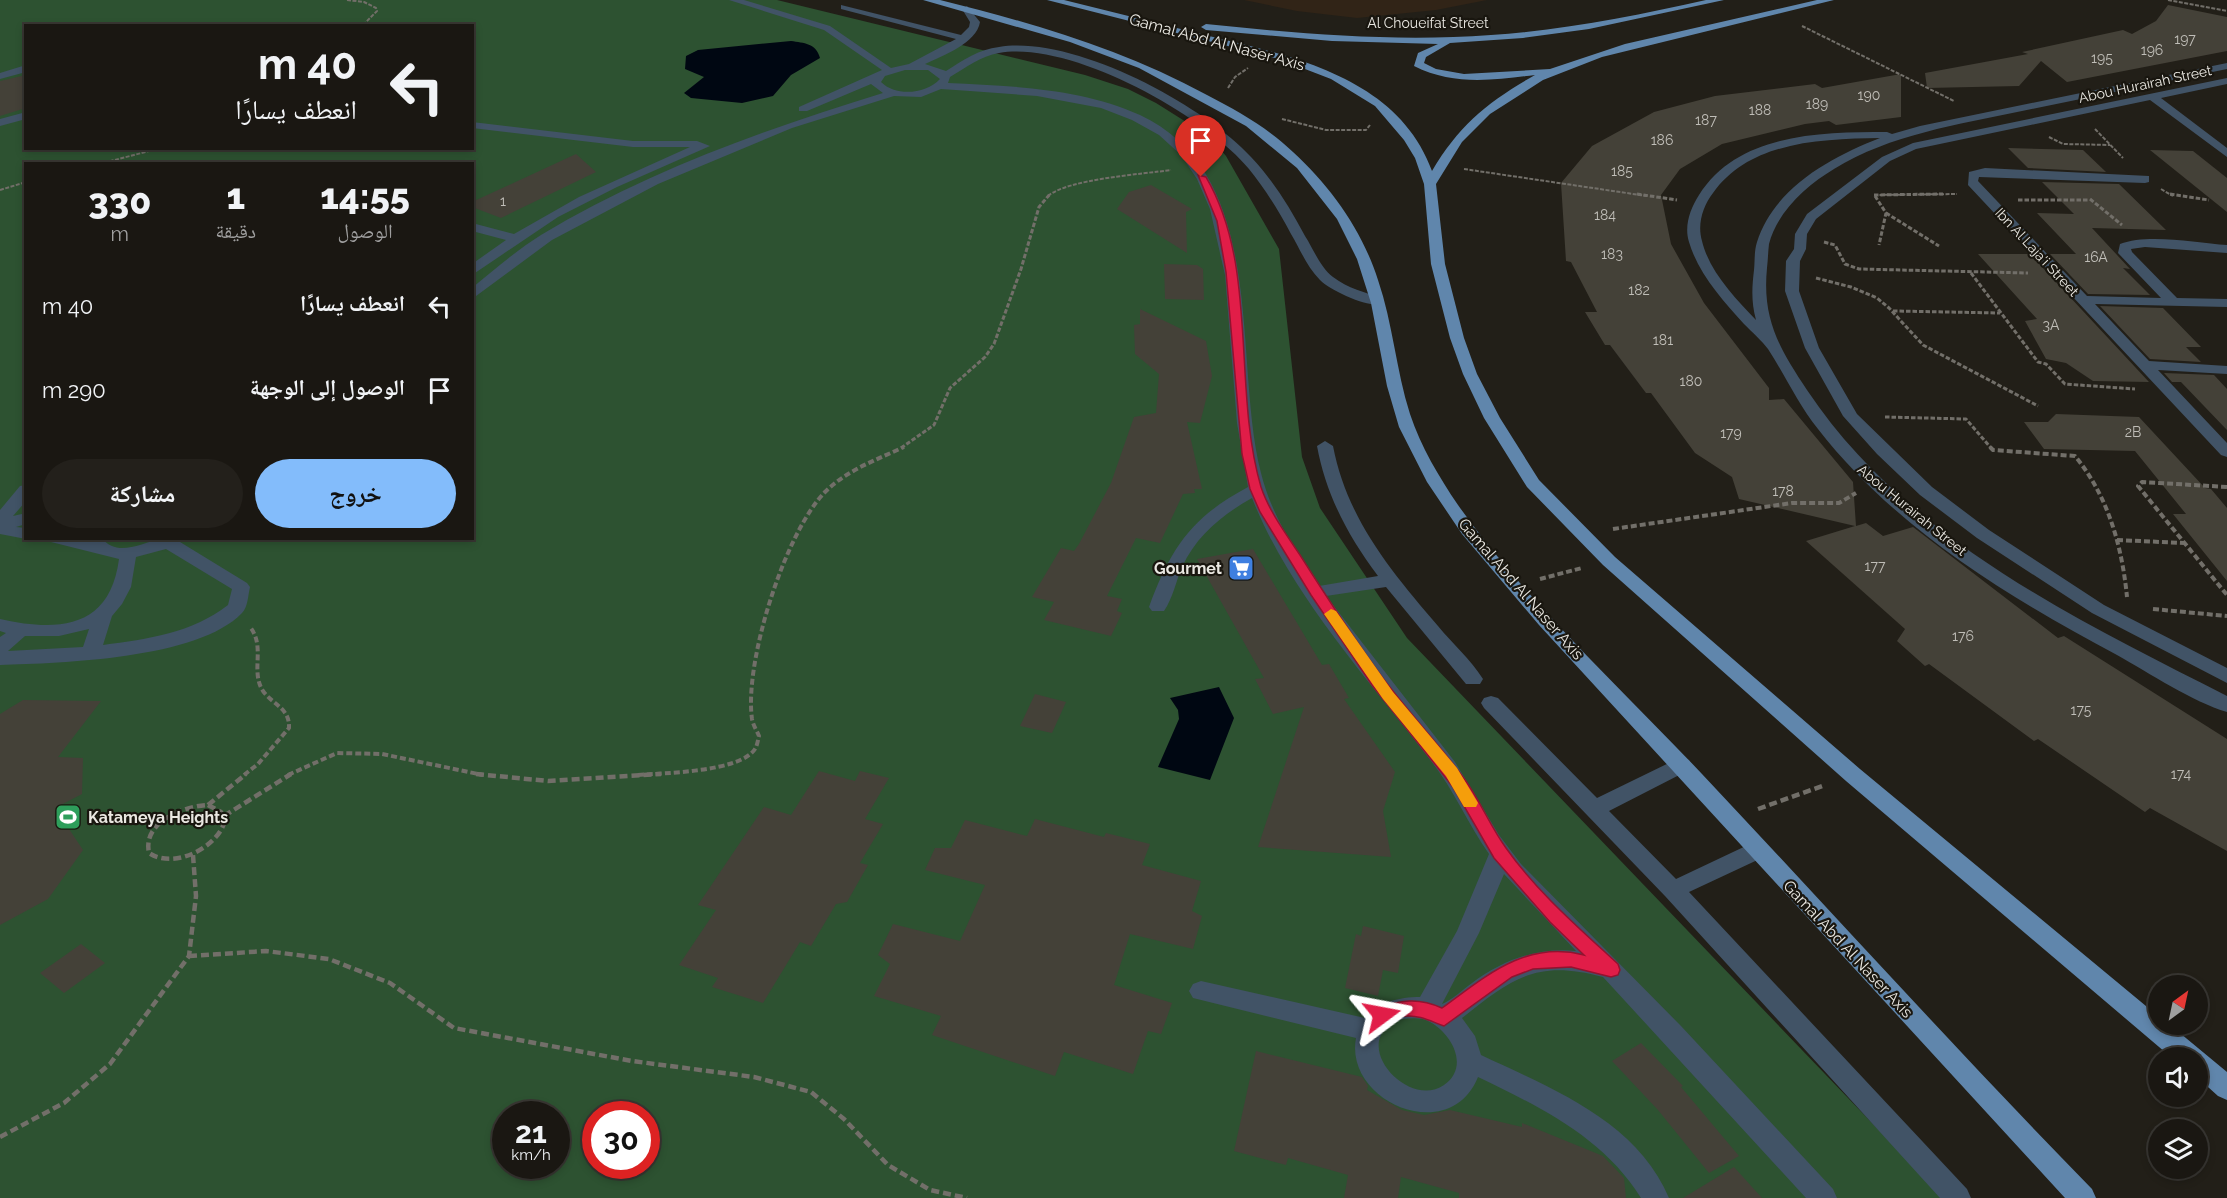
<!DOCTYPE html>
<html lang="ar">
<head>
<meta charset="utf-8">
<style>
  body { margin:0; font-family:Raleway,"Noto Naskh Arabic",sans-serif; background:#23201b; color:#f1f3f6; direction:rtl; height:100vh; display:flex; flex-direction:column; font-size:22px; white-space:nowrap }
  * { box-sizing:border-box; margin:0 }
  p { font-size:20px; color:#9f9f9f }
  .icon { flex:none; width:33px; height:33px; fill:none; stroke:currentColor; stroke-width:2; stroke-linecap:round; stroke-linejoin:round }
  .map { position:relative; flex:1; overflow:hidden; direction:ltr }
  .side { position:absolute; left:24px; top:162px; width:450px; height:378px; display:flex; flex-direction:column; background:#1a1712; border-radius:0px; box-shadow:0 3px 9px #0003,0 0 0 2px #383632; direction:rtl }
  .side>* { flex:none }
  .banner { position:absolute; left:24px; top:24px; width:450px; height:126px; border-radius:0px; box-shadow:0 3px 9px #0003,0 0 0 2px #383632; direction:rtl; background:#1a1712; color:#f1f3f6; overflow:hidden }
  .needle { width:39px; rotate:33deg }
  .tools { position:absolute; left:2148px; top:975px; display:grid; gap:12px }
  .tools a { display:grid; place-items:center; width:60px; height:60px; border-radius:50%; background:#1a1712; box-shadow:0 3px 9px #0003,0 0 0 2px #383632; font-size:30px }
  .speed { position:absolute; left:492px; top:1101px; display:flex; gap:12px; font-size:30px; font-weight:700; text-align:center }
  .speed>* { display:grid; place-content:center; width:78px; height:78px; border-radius:50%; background:#1a1712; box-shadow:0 3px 9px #0003,0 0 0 2px #383632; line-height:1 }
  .speed small { font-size:15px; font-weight:400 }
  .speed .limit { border:9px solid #d22; background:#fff; color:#111 }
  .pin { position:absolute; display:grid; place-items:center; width:51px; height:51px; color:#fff; margin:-62px -26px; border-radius:50% 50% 50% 0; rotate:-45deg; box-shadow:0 0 6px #0007 }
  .pin .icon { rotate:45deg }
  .me { position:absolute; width:66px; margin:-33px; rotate:77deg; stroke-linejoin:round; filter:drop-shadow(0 0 4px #0008) }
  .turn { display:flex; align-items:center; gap:21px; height:126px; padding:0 18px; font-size:27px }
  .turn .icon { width:78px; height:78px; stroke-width:2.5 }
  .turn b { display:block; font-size:42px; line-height:51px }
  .eta { display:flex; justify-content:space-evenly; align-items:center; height:102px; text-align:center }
  .eta b { font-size:36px; font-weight:800; line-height:42px }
  .primary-button { display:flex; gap:12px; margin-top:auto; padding:12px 18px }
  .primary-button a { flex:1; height:69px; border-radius:36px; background:#83bcfb; color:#111; font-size:24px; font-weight:800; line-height:69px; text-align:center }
  .primary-button a+a { background:#23201b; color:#f1f3f6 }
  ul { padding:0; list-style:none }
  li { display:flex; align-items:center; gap:18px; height:84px; padding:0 18px }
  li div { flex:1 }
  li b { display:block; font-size:22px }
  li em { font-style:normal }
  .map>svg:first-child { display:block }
  .education { fill:#312417 }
  .green { fill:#2d5231; fill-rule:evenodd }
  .water { fill:#000712 }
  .building { fill:#444138 }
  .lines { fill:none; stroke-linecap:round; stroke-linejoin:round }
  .path-far3 { stroke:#726f69; stroke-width:2; stroke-dasharray:4 1.5; stroke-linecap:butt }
  .path-far2 { stroke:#726f69; stroke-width:3; stroke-dasharray:4.5 2; stroke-linecap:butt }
  .path-far1 { stroke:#726f69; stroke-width:4; stroke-dasharray:6 3; stroke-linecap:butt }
  .path { stroke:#726f69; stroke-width:4.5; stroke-dasharray:8 4; stroke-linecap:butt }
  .minor { fill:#415366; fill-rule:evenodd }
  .major { fill:#6086ac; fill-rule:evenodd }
  .route { fill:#e11d48; stroke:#92132f; stroke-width:1.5 }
  .slow { fill:#f59e0b }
  .labels { text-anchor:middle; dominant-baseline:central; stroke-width:4.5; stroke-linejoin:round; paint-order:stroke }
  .far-street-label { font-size:14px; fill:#eae8e2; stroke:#19160f }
  .number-label { font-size:14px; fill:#c0beb8 }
  .street-label { font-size:16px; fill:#eae8e2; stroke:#19160f }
  .poi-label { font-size:16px; font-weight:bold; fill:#eae8e2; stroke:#19160f; text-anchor:end }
</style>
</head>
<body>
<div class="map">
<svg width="2227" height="1198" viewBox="0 0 2227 1198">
  <rect width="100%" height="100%" fill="#221f18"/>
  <!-- education -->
  <path class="education" d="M1244,0H1487L1436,10L1357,18L1297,11Z"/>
  <!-- green -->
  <path class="green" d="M0,0H777L1085,75L1128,89L1156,103L1210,137L1226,156L1279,249L1302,457L1320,508L1407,638L1944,1198H0ZM26,26H472V148H26ZM26,164H472V538H26ZM506,1114H556V1166H506ZM596,1114H646V1166H596Z"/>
  <!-- water -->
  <g class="water">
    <path d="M791,41C804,43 816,43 820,58L791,75L773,96L742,103L691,98L684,93L704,77L685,69L686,56L698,50Z"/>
    <path d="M1219,687L1234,718L1210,780L1158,767L1179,719L1178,710L1170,698Z"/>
  </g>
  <!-- building -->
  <g class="building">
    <path d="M2168,5L2227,17V51L2067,82L2041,61L2019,86L1927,88L1925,73L2028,54L2022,52L2123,30L2132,34L2156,21Z"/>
    <path d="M1901,74V117L1836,125L1829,121L1805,124L1722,144L1680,169L1661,195L1671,244L1704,303L1769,388V400L1784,399L1853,482L1856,526L1866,523L1883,536L1913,527L2058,638L2064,636L2227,739V851L2150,808L2145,812L2038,739L2034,741L1929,664L1925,666L1897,641L1905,629L1806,541L1855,526L1739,499L1732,477L1695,453L1651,393H1646L1610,345H1605L1585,312H1597L1571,262L1566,261L1561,183L1592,146L1654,112L1715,96L1815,84L1822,88Z"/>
    <path d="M26,75V108L0,116V81Z"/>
    <path d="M2008,148L2083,150L2106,172L2028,168Z"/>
    <path d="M2150,150L2193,151L2227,178V212Z"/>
    <path d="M576,154L596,172L501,218L472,207V202Z"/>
    <path d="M2042,182L2119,184L2166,230L2092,228L2130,269L2123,268L2150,295L2088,294L2050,254H2076L2037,213L2074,214Z"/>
    <path d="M1151,185L1192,209L1186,212L1187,253L1117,209L1129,192Z"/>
    <path d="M1978,254H2030L2149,382L2093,381L2066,363L2046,359L2025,321L2037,319Z"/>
    <path d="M1164,264L1197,265L1203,269L1204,300L1165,299Z"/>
    <path d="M2100,306L2163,308L2201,347H2186L2201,362L2150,359Z"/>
    <path d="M1140,309L1206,341L1212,376L1200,423L1187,422L1202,489H1194L1195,493L1183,494L1160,543L1136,538L1107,596L1122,599L1117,611L1122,613L1111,636L1044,620L1054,602L1032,597L1061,548L1074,551L1079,544L1111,483L1134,417L1156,413L1159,374L1135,354L1134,325L1140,324Z"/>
    <path d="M2164,373L2214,375L2227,389V430L2181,382H2172Z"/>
    <path d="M2056,414L2139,417L2205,488L2211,489L2227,508V581L2173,514H2186L2135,451L2044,449L2024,422H2048Z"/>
    <path d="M1253,549L1322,665L1329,664L1349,698L1344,699L1395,772L1383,811L1391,857L1258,847L1304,707L1273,714L1255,679L1264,678L1197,559Z"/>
    <path d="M1035,694L1066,702L1052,733L1020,726Z"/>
    <path d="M23,700L101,701L58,757L83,758L82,794L55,808L83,850L48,899L0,925V714Z"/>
    <path d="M819,771L855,781L860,771L889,778L865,819L883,824L860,863L868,865L847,902L836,904L811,946L800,942L763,1003L712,987L718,978L679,965L716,910L698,905L764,807L791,815Z"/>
    <path d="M1035,819L1104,837L1106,833L1150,844L1142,865L1201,881L1192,911L1202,916L1193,949L1130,934L1114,985L1172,1003L1161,1034L1148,1031L1133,1074L1064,1052L1055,1076L932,1035L941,1016L874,996L890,964L878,955L893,924L960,941L985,885L925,870L935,848H951L965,820L1027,836Z"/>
    <path d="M1363,926L1404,936L1398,973L1383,970L1378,996L1345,988L1356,934L1361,936Z"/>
    <path d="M81,944L105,963L64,993L40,973Z"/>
    <path d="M1641,1043L1683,1086L1681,1087L1739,1156L1709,1173L1658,1110L1612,1061Z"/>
    <path d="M1256,1051L1362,1077L1368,1086L1367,1090L1402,1110L1424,1115L1450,1110L1522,1127V1123L1603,1156L1624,1178L1626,1198H1459V1193L1401,1177L1398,1198H1344L1348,1175L1288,1158L1286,1165L1234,1151Z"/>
    <path d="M1734,1167L1762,1198H1683Z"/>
  </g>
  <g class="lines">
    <!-- path-far3 -->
    <g class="path-far3">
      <path d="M347,0L364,2L376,8L377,11L362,26"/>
      <path d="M2168,0L2227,11"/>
      <path d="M1802,26L1954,101"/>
      <path d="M1228,88L1235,77L1248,68"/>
      <path d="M1282,119L1326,130H1366L1370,125"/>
      <path d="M2095,129L2123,158"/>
      <path d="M2049,137L2063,144L2110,145"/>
      <path d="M99,164L161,148"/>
      <path d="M1464,169L1647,196"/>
      <path d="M2161,189L2173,196"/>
      <path d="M0,190L26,182"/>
      <path d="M1874,195L1957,194"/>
      <path d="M1048,196C1068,179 1143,174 1171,170"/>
    </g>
    <!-- path-far2 -->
    <g class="path-far2">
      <path d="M1637,194L1677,200"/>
      <path d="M2170,194L2209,200"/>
      <path d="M1874,195L1943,194"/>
      <path d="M1875,196L1886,213L1879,245"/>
      <path d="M2090,199L2122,225"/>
      <path d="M2018,200H2089"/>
      <path d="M1886,213L1939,246"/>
      <path d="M1824,242L1835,245L1845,264L1859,269L2028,273"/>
      <path d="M1971,273L2038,362L2046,364L2065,384L2135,389"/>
      <path d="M1816,278L1851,287L1877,298L1889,308L1923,345L2038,406"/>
      <path d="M1893,311L2000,313"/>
      <path d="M1885,417L1966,419L1991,448"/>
      <path d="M901,448L934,425L950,388L985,357L994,344L1021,269L1039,207L1050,194"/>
    </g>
    <!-- path-far1 -->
    <g class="path-far1">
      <path d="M1990,447L1993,450L2075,456C2108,496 2122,546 2127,597"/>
      <path d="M2227,487L2142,482L2138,486L2227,595"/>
      <path d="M1613,529L1792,503H1839L1856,493"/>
      <path d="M2117,540L2184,543"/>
      <path d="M1540,579L1582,568"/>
      <path d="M2153,609L2227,616"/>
      <path d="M244,775L258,764L289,728C290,708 273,705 263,691C250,671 266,647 250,627"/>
      <path d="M288,775L337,753L382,754L483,775"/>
      <path d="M638,775C664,773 740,772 755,749C757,746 758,740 759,736C757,731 753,725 752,719C744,662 785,533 825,492C847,470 876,460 904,447"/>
    </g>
    <!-- path -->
    <g class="path">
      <path d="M476,774L548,781L661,774"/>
      <path d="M208,805L246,774"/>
      <path d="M208,805L221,812L225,820C219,847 174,870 149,853C142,822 184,806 208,805Z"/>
      <path d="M1758,809L1825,785"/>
      <path d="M224,816L291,774"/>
      <path d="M189,956L266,951L329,959L390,983L454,1028L632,1061L754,1077L811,1092L844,1119L888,1165L930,1190L967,1198"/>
      <path d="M0,1137L64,1103L110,1064L189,956L196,896L193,855"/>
    </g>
    <!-- minor -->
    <g class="minor">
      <path d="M729,0H744L830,26L891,68L909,64L956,39L841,9V5L961,35L969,27L970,22L962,9L967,6L980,22C977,43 942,56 925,64L946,71C962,61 979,49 999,47C1073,35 1202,104 1251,157C1273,180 1290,208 1305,236C1314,250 1320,267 1333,277C1347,288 1366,293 1383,298V304C1368,308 1331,291 1320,280C1307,267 1300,249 1291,234C1279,211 1265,189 1249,169C1205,115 1070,40 999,53C981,56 965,68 950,77L948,83C1011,86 1081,88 1140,115C1270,176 1232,359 1261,473C1271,514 1295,551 1319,586L1378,576C1348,536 1326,495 1317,446L1325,441L1333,446C1347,519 1391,571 1438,626C1452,643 1471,660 1483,679L1480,684H1466L1386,587L1326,596L1455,762L1499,835L1521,864L1681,1026L1833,1189L1837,1198H1806L1603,977C1537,959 1512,978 1462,1018L1475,1036L1481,1055C1551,1088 1637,1121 1669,1198H1641C1603,1137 1540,1107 1478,1077C1450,1147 1344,1102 1356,1038L1193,998L1189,991L1193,984L1201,981L1365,1018C1379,1002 1399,997 1420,997L1457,931L1489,854C1468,824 1454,790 1431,761C1369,680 1290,594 1252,498C1222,515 1197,535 1182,567C1176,581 1173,598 1164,611H1152L1149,607C1171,547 1192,517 1248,487L1237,423L1225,275L1210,209L1197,179L1181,155L1159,135L1132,120L1101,108L1037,96L970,91L941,89L921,97L894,96L792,128L658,184L552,240L472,299V288C495,269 517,250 541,235C647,171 766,129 883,93L871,84L807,111H799V107L882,70L824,30ZM905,70H928L940,79C926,94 896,97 881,82L885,76ZM1504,874L1576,951C1537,947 1503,960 1472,983C1462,990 1452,1000 1442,1004L1479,933ZM1403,1019C1412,1018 1422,1017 1430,1022C1452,1034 1470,1067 1444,1085C1406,1111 1344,1037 1403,1019Z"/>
      <path d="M2227,63V69C2159,83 2090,97 2022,111C1957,125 1891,134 1834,169C1807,185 1777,212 1769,244C1768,252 1768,260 1767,268C1762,319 1779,348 1807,390C1905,537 2073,618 2227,696V712C2193,702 2149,673 2117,655C2008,597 1895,528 1818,429C1798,404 1785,375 1768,349C1762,341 1752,332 1744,324C1723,301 1698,273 1689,242C1684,226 1690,209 1699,195C1738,133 1821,132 1887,132L1892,134L1920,126ZM1880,138C1831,157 1774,188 1757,242C1754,251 1755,261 1754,270C1752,287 1751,302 1756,320C1735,298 1709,271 1702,241C1697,224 1703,206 1713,193C1750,141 1821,139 1880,138Z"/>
      <path d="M26,65V72L0,79V73Z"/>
      <path d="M2227,78V84L2161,98L2227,148V157L2150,100L1916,149L1890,161L1816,219L1807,234L1806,249L1800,261L1799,291L1819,348L1857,414L1932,487L1989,530L2104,605L2227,668V683L2092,613L1977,538L1920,495L1877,454L1843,416L1805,348L1785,291L1786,261L1794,249L1795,234L1807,214L1882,157L1913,143Z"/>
      <path d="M26,112V119L0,126V119Z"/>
      <path d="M472,122L633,141H697L710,146L617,187L558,217L472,275V264L506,240L472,231V223L514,234L579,197L690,147H633L472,128Z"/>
      <path d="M1985,168L2149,176V182L2145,183L1979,177L1978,181L2087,296L2161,298L2118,253L2120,244C2148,233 2197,243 2227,245V253L2145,247L2131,249L2132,252L2177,298L2227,299V307L2095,304L2149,361L2227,366V374L2158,370L2227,443V457L2221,455L1968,185L1969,172Z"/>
      <path d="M26,485V501L13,516L26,513V524L16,527L26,528V538H29L26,539L0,534V510L20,486Z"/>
      <path d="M49,538H102C116,557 141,544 158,539C166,537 175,538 183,538L180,542L247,583L250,587C248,595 248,607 242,613C198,659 62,663 0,665V637L6,633L0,631V619C58,632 110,629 119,559L51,542ZM166,549L232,589L228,605C192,633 148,639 103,645L112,616L122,604L131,587L136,557ZM89,629L83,647L8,651L25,636H59Z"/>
      <path d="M1491,696L1498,698L1597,798L1675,760L1682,757L1689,760L1692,765L1689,770L1609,811L1676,879L1750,844L1758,841L1766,844L1769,850L1766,856L1689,892L1967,1189L1971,1198H1940L1665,896L1484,708L1481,703L1484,698Z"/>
    </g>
    <!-- major -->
    <g class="major">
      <path d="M923,0H940C1033,23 1122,49 1207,95C1238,111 1268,128 1293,152C1331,187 1362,230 1378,280C1393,324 1396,370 1410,414C1421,447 1439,477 1458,505C1525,600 1622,689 1702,774C1832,912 1959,1053 2092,1189L2096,1198H2065L1539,625L1462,534L1427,482L1399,427L1387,386L1371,303L1357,259L1337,219L1297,168L1246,126L1139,68L1070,42Z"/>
      <path d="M1047,0H1064C1111,12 1158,23 1205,35C1291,56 1398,77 1432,171C1459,125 1489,101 1535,75C1493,80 1454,86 1414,66L1418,53L1438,44L1332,41L1206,30L1201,27L1206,24C1301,34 1396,42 1491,35C1564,30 1635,16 1706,0H1724L1589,29L1523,38L1450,43L1426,57L1424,63L1436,69L1464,74L1550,69L1625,44L1817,0H1834L1602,57L1543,80L1490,114L1462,142L1436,184L1445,264L1464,338L1477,374L1500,418L1539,480L1615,557L1860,769L2158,1016V1024H2169L2227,1072V1100L2218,1096L2198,1078V1058H2172L1846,781L1603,565L1527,487L1484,418L1463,374L1450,338L1431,264L1424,184L1415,158L1404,140L1375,106L1331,79L1279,59Z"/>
    </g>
  </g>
  <!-- route -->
  <path class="route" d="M1198,175L1206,177C1259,267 1232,388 1261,487C1269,511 1286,534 1300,555C1326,596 1353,638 1382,677C1408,712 1438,743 1463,777C1480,800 1490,826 1506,848C1537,892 1579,928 1618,964L1620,970L1618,975L1611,977L1571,967L1533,969L1512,977L1444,1026C1430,1021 1420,1015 1405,1016C1394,1017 1387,1025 1376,1021L1373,1015L1376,1009C1400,1000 1418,997 1442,1008C1486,976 1526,940 1584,955L1550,922L1494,858L1453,787L1372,685L1311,595L1260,512L1250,489L1242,454L1226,272L1217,221Z"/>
  <!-- slow -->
  <path class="slow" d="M1331,609L1336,611L1393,692L1457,768L1478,803L1476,807H1464L1446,776L1383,699L1324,614Z"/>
  <!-- icons -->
  <defs>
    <g id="supermarket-square" transform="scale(1.35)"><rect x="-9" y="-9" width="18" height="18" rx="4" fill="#3f7fe0" stroke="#19160f"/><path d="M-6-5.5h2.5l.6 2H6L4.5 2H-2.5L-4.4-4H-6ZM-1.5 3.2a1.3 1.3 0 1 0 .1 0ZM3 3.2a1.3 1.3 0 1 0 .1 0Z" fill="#fff"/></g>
    <g id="stadium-square" transform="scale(1.35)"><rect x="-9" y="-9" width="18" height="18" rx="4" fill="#2e9e5b" stroke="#19160f"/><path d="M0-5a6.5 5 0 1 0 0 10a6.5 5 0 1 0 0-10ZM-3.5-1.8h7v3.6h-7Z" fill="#fff"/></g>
  </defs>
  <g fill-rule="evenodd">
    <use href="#supermarket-square" x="1241" y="568"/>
    <use href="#stadium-square" x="68" y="817"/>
  </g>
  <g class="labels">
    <!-- far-street labels -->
    <g class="far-street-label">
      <text x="1428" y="23">Al Choueifat Street</text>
      <text transform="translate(2145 84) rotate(-12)">Abou Hurairah Street</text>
      <text transform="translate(2037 252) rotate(47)">Ibn Al Laja'i Street</text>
      <text transform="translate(1912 510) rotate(39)">Abou Hurairah Street</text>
    </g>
    <!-- number labels -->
    <g class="number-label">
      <text x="2185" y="39">197</text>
      <text x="2152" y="50">196</text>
      <text x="2102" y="58">195</text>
      <text x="1869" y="95">190</text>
      <text x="1817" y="104">189</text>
      <text x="1760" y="110">188</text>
      <text x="1706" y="120">187</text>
      <text x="1662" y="140">186</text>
      <text x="1622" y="171">185</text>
      <text x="503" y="201">1</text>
      <text x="1605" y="215">184</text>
      <text x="1612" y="254">183</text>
      <text x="2096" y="257">16A</text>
      <text x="1639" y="290">182</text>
      <text x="2051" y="325">3A</text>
      <text x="1663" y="340">181</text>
      <text x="1691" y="381">180</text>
      <text x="2133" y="432">2B</text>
      <text x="1731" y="433">179</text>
      <text x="1783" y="491">178</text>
      <text x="1875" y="566">177</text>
      <text x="1963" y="636">176</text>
      <text x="2081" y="710">175</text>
      <text x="2181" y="774">174</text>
    </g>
    <!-- street labels -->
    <g class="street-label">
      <text transform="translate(1217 42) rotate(15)">Gamal Abd Al Naser Axis</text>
      <text transform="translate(1521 589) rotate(49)">Gamal Abd Al Naser Axis</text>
      <text transform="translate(1848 949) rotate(47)">Gamal Abd Al Naser Axis</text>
    </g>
    <!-- poi labels -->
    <g class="poi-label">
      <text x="1222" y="568">Gourmet</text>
      <text x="88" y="817" text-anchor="start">Katameya Heights</text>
    </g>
  </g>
</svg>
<div class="tools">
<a><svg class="needle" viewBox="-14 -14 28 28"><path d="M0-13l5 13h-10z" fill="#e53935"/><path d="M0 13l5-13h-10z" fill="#9f9f9f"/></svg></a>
<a><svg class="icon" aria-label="sound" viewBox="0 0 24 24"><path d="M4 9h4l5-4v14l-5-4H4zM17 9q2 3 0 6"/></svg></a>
<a><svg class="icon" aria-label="layers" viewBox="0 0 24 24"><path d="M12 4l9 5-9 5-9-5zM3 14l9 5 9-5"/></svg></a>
</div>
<div class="speed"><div>21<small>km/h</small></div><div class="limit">30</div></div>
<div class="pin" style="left:1201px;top:177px;background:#d93025"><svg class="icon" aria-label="arrive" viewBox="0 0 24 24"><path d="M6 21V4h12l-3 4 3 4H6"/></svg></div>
<svg class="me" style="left:1382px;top:1015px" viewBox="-20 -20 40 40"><path d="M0-17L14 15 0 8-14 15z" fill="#e11d48" stroke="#fff" stroke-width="4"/></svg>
<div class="banner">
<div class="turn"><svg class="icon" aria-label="left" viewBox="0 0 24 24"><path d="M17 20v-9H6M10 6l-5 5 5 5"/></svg><div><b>40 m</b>انعطف يسارًا</div></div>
</div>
<section class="side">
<div class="eta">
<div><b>14:55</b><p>الوصول</p></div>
<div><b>1</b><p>دقيقة</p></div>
<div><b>330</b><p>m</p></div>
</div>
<ul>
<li><svg class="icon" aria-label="left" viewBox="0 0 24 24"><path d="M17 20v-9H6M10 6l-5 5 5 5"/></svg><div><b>انعطف يسارًا</b></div><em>40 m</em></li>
<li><svg class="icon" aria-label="arrive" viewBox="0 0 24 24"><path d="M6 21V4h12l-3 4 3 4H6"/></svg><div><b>الوصول إلى الوجهة</b></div><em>290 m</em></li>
</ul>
<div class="primary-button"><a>خروج</a><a>مشاركة</a></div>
</section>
</div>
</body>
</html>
